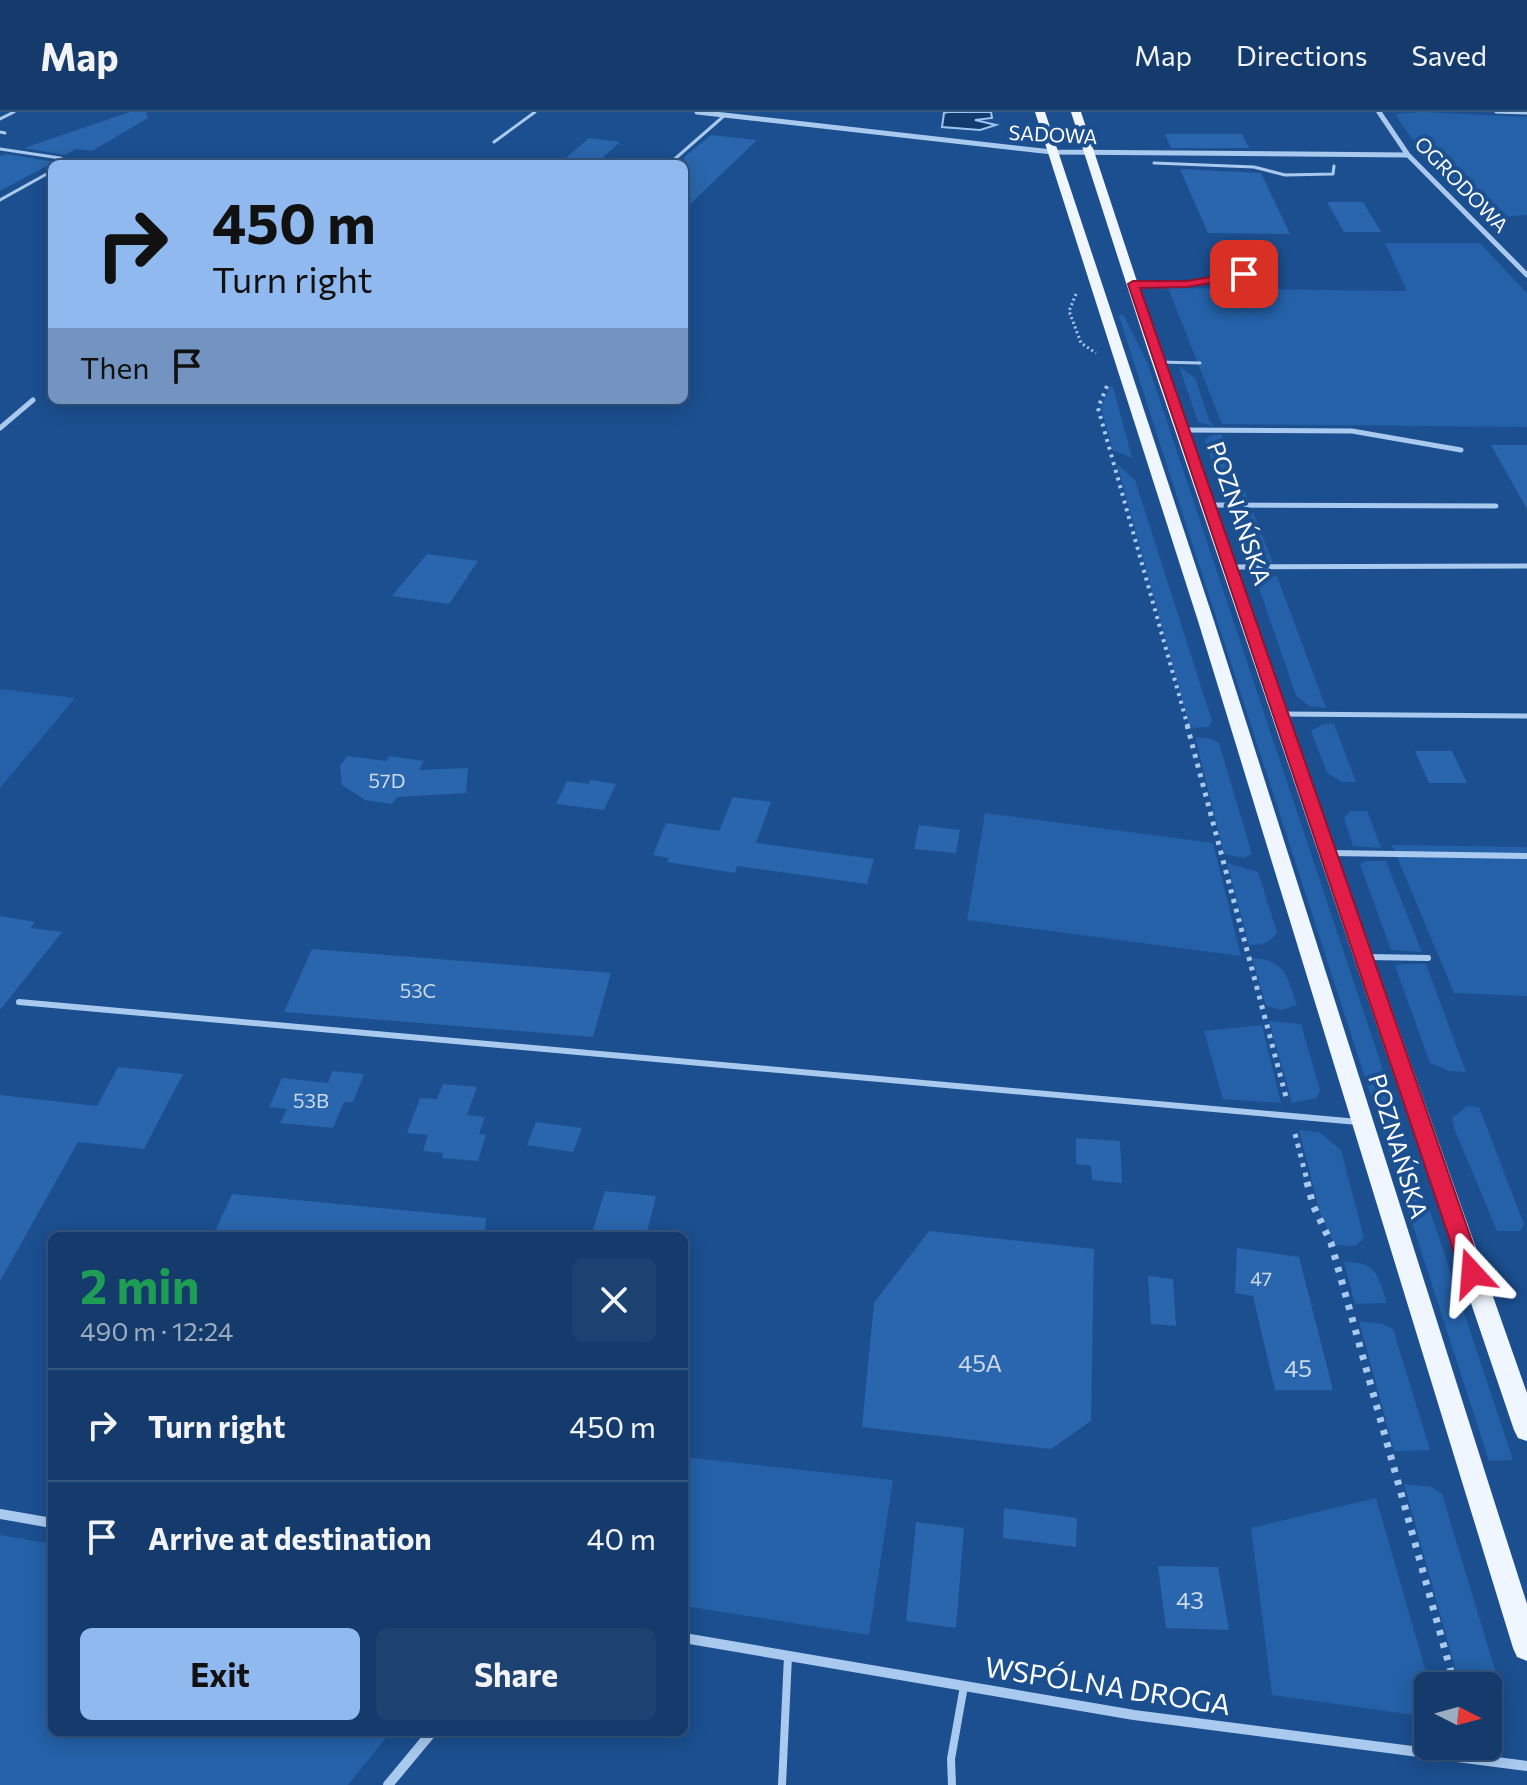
<!DOCTYPE html>
<html lang="en">
<head>
<meta charset="utf-8">
<style>
  body { margin:0; font-family:Commissioner,sans-serif; background:#1d4271; color:#f1f3f6; height:100vh; display:flex; flex-direction:column; font-size:30px; white-space:nowrap }
  * { box-sizing:border-box; margin:0 }
  p { font-size:26px; color:#9dadc1 }
  .icon { flex:none; width:44px; height:44px; fill:none; stroke:currentColor; stroke-width:2; stroke-linecap:round; stroke-linejoin:round }
  .map { position:relative; flex:1; overflow:hidden }
  .details { position:absolute; left:48px; top:1120px; width:640px; height:504px; display:flex; flex-direction:column; background:#143b6b; border-radius:12px; box-shadow:0 4px 20px #0003,0 0 0 2px #33557e }
  .details>* { flex:none }
  .hud { position:absolute; left:48px; top:48px; width:640px; height:244px; border-radius:12px; box-shadow:0 4px 20px #0003,0 0 0 2px #33557e; background:#90b9f0; color:#111; overflow:hidden }
  .needle { width:52px; rotate:96deg }
  .fabs { position:absolute; left:1414px; top:1560px; display:grid; gap:16px }
  .fabs a { display:grid; place-items:center; width:88px; height:88px; border-radius:12px; background:#143b6b; box-shadow:0 4px 20px #0003,0 0 0 2px #33557e; font-size:40px }
  .pin { position:absolute; display:grid; place-items:center; width:68px; height:68px; color:#fff; margin:-34px; border-radius:16px; box-shadow:0 4px 12px #0006 }
  .me { position:absolute; width:88px; margin:-44px; rotate:341deg; stroke-linejoin:round; filter:drop-shadow(0 0 6px #0008) }
  .turn { display:flex; align-items:center; gap:28px; height:168px; padding:0 32px; font-size:36px }
  .turn .icon { width:104px; height:104px; stroke-width:2.5 }
  .turn b { display:block; font-size:56px; line-height:68px }
  .then { display:flex; align-items:center; height:76px; padding:0 32px; background:#0003; gap:16px; font-size:30px }
  .round { display:grid; place-items:center; flex:none; width:84px; height:84px; border-radius:12px; background:#1d4271 }
  .head { display:flex; align-items:center; justify-content:space-between; height:136px; padding:0 32px }
  h1 { font-size:48px; font-weight:700; line-height:60px; color:#1e9e55 }
  .button { display:flex; gap:16px; margin-top:auto; padding:16px 32px }
  .button a { flex:1; height:92px; border-radius:12px; background:#90b9f0; color:#111; font-size:32px; font-weight:700; line-height:92px; text-align:center }
  .button a+a { background:#1d4271; color:#f1f3f6 }
  ul { padding:0; list-style:none }
  li { display:flex; align-items:center; gap:24px; height:112px; padding:0 32px; border-top:2px solid #33557e }
  li div { flex:1 }
  li b { display:block; font-size:30px }
  li em { font-style:normal }
  header { display:flex; align-items:center; gap:48px; box-sizing:border-box; height:112px; padding:0 40px; background:#143b6b; border-bottom:2px solid #33557e }
  header strong { font-size:38px }
  nav { display:flex; gap:44px; margin-inline-start:auto; font-size:28px }
  .map>svg:first-child { display:block }
  .green { fill:#2461a8 }
  .water { fill:#123a6d; stroke:#9cc4f0; stroke-width:2 }
  .building { fill:#2a66ad }
  .lines { fill:none; stroke-linecap:round; stroke-linejoin:round }
  .path-far3 { stroke:#a9c9ee; stroke-width:3; stroke-dasharray:2 3; stroke-linecap:butt }
  .path-far2 { stroke:#a9c9ee; stroke-width:4; stroke-dasharray:3 5; stroke-linecap:butt }
  .path-far1 { stroke:#a9c9ee; stroke-width:5; stroke-dasharray:4 6; stroke-linecap:butt }
  .path { stroke:#a9c9ee; stroke-width:7; stroke-dasharray:5 8; stroke-linecap:butt }
  .lane-far3 { stroke:#a9c9ee; stroke-width:3 }
  .lane-far2 { stroke:#a9c9ee; stroke-width:5 }
  .lane-far1 { stroke:#a9c9ee; stroke-width:6 }
  .lane { stroke:#a9c9ee; stroke-width:8 }
  .street-far1 { stroke:#a9c9ee; stroke-width:5 }
  .street { stroke:#a9c9ee; stroke-width:10 }
  .primary { fill:#f0f6ff; fill-rule:evenodd }
  .route { fill:#e11d48; stroke:#92132f; stroke-width:2 }
  .labels { text-anchor:middle; dominant-baseline:central; stroke-width:8; stroke-linejoin:round; paint-order:stroke }
  .far-street-label { font-size:20px; fill:#fff; stroke:#1b4f8f }
  .number-label { font-size:20px; fill:#cad9ea }
  .street-label { font-size:24px; fill:#fff; stroke:#1b4f8f }
  .near-number-label { font-size:24px; fill:#cad9ea }
  .near-street-label { font-size:28px; fill:#fff; stroke:#1b4f8f }
</style>
</head>
<body>
<header>
<strong>Map</strong>
<nav><a>Map</a><a>Directions</a><a>Saved</a></nav>
</header>
<div class="map">
<svg width="1527" height="1673" viewBox="0 0 1527 1673">
  <rect width="100%" height="100%" fill="#1b4f8f"/>
  <!-- green -->
  <g class="green">
    <path d="M1423,0L1527,5V103L1492,106C1457,73 1420,43 1395,2Z"/>
    <path d="M1385,131H1480L1527,181V315L1222,312L1168,176L1407,179Z"/>
    <path d="M1123,202L1147,250L1513,1348L1489,1349L1140,270L1119,204Z"/>
    <path d="M1179,254L1195,266L1209,308L1215,315L1198,310Z"/>
    <path d="M1110,274L1113,275L1132,346L1113,338L1101,296Z"/>
    <path d="M1221,322L1248,387L1229,385L1223,380L1205,329L1209,324Z"/>
    <path d="M1117,352L1135,368L1212,609L1209,615L1190,616Z"/>
    <path d="M1240,400H1253L1273,451H1261L1250,446L1234,409V403Z"/>
    <path d="M1277,464L1326,596L1309,594L1296,584L1258,473L1264,465Z"/>
    <path d="M0,577L75,586L0,676Z"/>
    <path d="M1324,612H1334L1356,670H1342L1327,661L1311,619Z"/>
    <path d="M1195,625L1212,627L1219,631L1252,742L1244,746L1224,742Z"/>
    <path d="M1350,699H1367L1381,736L1353,734L1344,706Z"/>
    <path d="M985,701L1213,731L1241,844L967,808Z"/>
    <path d="M1392,733L1527,735V884L1454,881Z"/>
    <path d="M1367,749H1386L1422,840L1391,838L1360,752Z"/>
    <path d="M1227,751L1258,760L1277,820C1270,832 1262,833 1249,833Z"/>
    <path d="M1252,846C1285,847 1288,866 1297,893L1282,898L1266,894Z"/>
    <path d="M1400,852H1426L1466,960L1449,959L1430,951L1395,854Z"/>
    <path d="M1269,909L1301,912L1320,978L1317,986L1292,991Z"/>
    <path d="M1262,913L1281,991L1223,987L1204,919Z"/>
    <path d="M1467,994L1479,995L1524,1112L1520,1119H1497L1454,1016L1452,1006Z"/>
    <path d="M1299,1018L1319,1020L1341,1038L1364,1126L1356,1134L1335,1133L1320,1101Z"/>
    <path d="M1344,1150C1378,1150 1377,1162 1387,1191L1355,1192Z"/>
    <path d="M1359,1209L1383,1212L1393,1217L1430,1338L1394,1339Z"/>
    <path d="M684,1345L893,1368L869,1523L684,1494Z"/>
    <path d="M1404,1372L1432,1375L1442,1382L1498,1568L1499,1590L1494,1605L1488,1607V1574H1460Z"/>
    <path d="M1376,1386L1430,1574L1428,1605L1272,1583L1251,1416Z"/>
    <path d="M0,1423L52,1432V1620H391L348,1673H0Z"/>
  </g>
  <!-- water -->
  <path class="water" d="M948,0H991L992,6L975,8L996,13L980,18L942,15L944,1Z"/>
  <!-- building -->
  <g class="building">
    <path d="M130,0H146L148,6L92,39L76,37L65,43L24,36Z"/>
    <path d="M1165,22H1242L1249,36H1171Z"/>
    <path d="M711,23L757,28L684,98V45Z"/>
    <path d="M589,26L620,30L596,52H559Z"/>
    <path d="M6,42L54,50L0,79V44Z"/>
    <path d="M1180,57L1261,61L1290,122L1208,121Z"/>
    <path d="M1327,90H1363L1381,120H1344Z"/>
    <path d="M1491,333H1527V397Z"/>
    <path d="M427,442L478,449L449,492L392,484Z"/>
    <path d="M1415,639H1452L1467,671H1429Z"/>
    <path d="M347,644L386,649L389,644L424,649L419,658L468,656L466,681L397,685L392,692L365,688L342,673L340,654Z"/>
    <path d="M590,668L616,672L604,698L556,692L567,669L589,672Z"/>
    <path d="M733,685L771,690L756,731L874,747L867,772L737,754L735,761L667,750L669,746L653,743L666,711L719,719Z"/>
    <path d="M919,713L960,718L956,741L914,737Z"/>
    <path d="M0,804L35,810L31,816L62,820L0,898Z"/>
    <path d="M312,837L549,856L611,861L593,925L284,900Z"/>
    <path d="M118,955L183,962L144,1037L78,1030L0,1169V983L97,994Z"/>
    <path d="M332,959L364,962L353,990H344L333,1016L280,1011L287,997L269,995L282,966L328,971Z"/>
    <path d="M443,972L477,975L467,1003L485,1005L479,1022L486,1023L478,1049L442,1046L443,1041L423,1039L428,1023L407,1021L420,986L437,987Z"/>
    <path d="M536,1010L582,1016L573,1040L527,1033Z"/>
    <path d="M1076,1026L1120,1029L1122,1071L1092,1068L1091,1054L1076,1052Z"/>
    <path d="M605,1079L656,1084L646,1124H591Z"/>
    <path d="M232,1082L486,1106L485,1124H213Z"/>
    <path d="M929,1119L1094,1137L1091,1309L1051,1337L862,1315L874,1191Z"/>
    <path d="M1237,1136L1299,1145L1333,1278H1275L1253,1184L1235,1181Z"/>
    <path d="M1148,1164L1173,1167L1176,1214L1151,1212Z"/>
    <path d="M1004,1396L1077,1406L1076,1435L1003,1426Z"/>
    <path d="M916,1410L964,1416L956,1516L906,1509Z"/>
    <path d="M1158,1454L1218,1455L1229,1518L1166,1516Z"/>
  </g>
  <g class="lines">
    <!-- path-far3 -->
    <path class="path-far3" d="M1076,182L1069,199L1081,231L1096,241"/>
    <!-- path-far2 -->
    <path class="path-far2" d="M1107,274L1098,296L1188,615"/>
    <!-- path-far1 -->
    <g class="path-far1">
      <path d="M1187,613L1286,985"/>
      <path d="M1295,1022L1308,1072"/>
    </g>
    <!-- path -->
    <path class="path" d="M1307,1070L1313,1093L1331,1131L1455,1574"/>
    <!-- lane-far3 -->
    <g class="lane-far3">
      <path d="M1496,0L1527,1"/>
      <path d="M0,7L14,0"/>
      <path d="M0,20L5,21"/>
      <path d="M494,30L535,0"/>
      <path d="M0,37L60,46L66,49L65,52"/>
      <path d="M1154,51L1254,55L1285,63L1333,62L1334,54"/>
      <path d="M669,52L725,3"/>
      <path d="M0,88L52,59"/>
      <path d="M1133,172H1187L1244,162"/>
      <path d="M1158,250L1200,251"/>
    </g>
    <!-- lane-far2 -->
    <g class="lane-far2">
      <path d="M0,316L33,288"/>
      <path d="M1182,318L1352,319L1461,338"/>
      <path d="M1208,393L1496,394"/>
      <path d="M1231,455L1527,454"/>
      <path d="M1283,602L1527,604"/>
    </g>
    <!-- lane-far1 -->
    <g class="lane-far1">
      <path d="M1331,741L1527,744"/>
      <path d="M1368,845L1428,846"/>
      <path d="M19,890L1358,1010"/>
    </g>
    <!-- lane -->
    <g class="lane">
      <path d="M782,1673L788,1544"/>
      <path d="M952,1673L951,1647L964,1574"/>
    </g>
    <!-- street-far1 -->
    <g class="street-far1">
      <path d="M697,0L1052,40L1408,43"/>
      <path d="M1379,0L1408,43L1527,163"/>
    </g>
    <!-- street -->
    <g class="street">
      <path d="M0,1402L52,1411"/>
      <path d="M684,1526L1134,1603L1527,1654"/>
      <path d="M388,1673L432,1620"/>
    </g>
    <!-- primary -->
    <g class="primary">
      <path d="M1035,0H1045L1214,509L1527,1492V1549L1517,1545L1513,1536L1198,509Z"/>
      <path d="M1071,0H1081L1160,239L1527,1281V1329L1518,1326L1514,1318L1148,239Z"/>
    </g>
  </g>
  <!-- route -->
  <path class="route" d="M1244,159L1247,160V165L1187,175L1140,176L1483,1161L1479,1167L1472,1169L1464,1167L1461,1161L1128,172L1133,169H1187Z"/>
  <g class="labels">
    <!-- far-street labels -->
    <g class="far-street-label">
      <text transform="translate(1053 22) rotate(3)">SADOWA</text>
      <text transform="translate(1462 72) rotate(46)">OGRODOWA</text>
    </g>
    <!-- number labels -->
    <g class="number-label">
      <text x="387" y="668">57D</text>
      <text x="418" y="878">53C</text>
      <text x="311" y="988">53B</text>
      <text x="1261" y="1166">47</text>
    </g>
    <!-- street labels -->
    <g class="street-label">
      <text transform="translate(1240 401) rotate(71)">POZNAŃSKA</text>
      <text transform="translate(1399 1034) rotate(73)">POZNAŃSKA</text>
    </g>
    <!-- near-number labels -->
    <g class="near-number-label">
      <text x="980" y="1250">45A</text>
      <text x="1298" y="1255">45</text>
      <text x="1190" y="1487">43</text>
    </g>
    <!-- near-street labels -->
    <g class="near-street-label">
      <text transform="translate(1108 1573) rotate(9)">WSPÓLNA DROGA</text>
    </g>
  </g>
</svg>
<div class="fabs">
<a><svg class="needle" viewBox="-14 -14 28 28"><path d="M0-13l5 13h-10z" fill="#e53935"/><path d="M0 13l5-13h-10z" fill="#9dadc1"/></svg></a>
</div>
<div class="pin" style="left:1244px;top:162px;background:#d93025"><svg class="icon" aria-label="arrive" viewBox="0 0 24 24"><path d="M6 21V4h12l-3 4 3 4H6"/></svg></div>
<svg class="me" style="left:1472px;top:1161px" viewBox="-20 -20 40 40"><path d="M0-17L14 15 0 8-14 15z" fill="#e11d48" stroke="#fff" stroke-width="4"/></svg>
<div class="hud">
<div class="turn"><svg class="icon" aria-label="right" viewBox="0 0 24 24"><path d="M7 20v-9h11M14 6l5 5-5 5"/></svg><div><b>450 m</b>Turn right</div></div>
<div class="then">Then<svg class="icon" aria-label="arrive" viewBox="0 0 24 24"><path d="M6 21V4h12l-3 4 3 4H6"/></svg></div>
</div>
<section class="details">
<div class="head"><div><h1>2 min</h1><p>490 m · 12:24</p></div><a class="round"><svg class="icon" aria-label="close" viewBox="0 0 24 24"><path d="M6 6l12 12M18 6L6 18"/></svg></a></div>
<ul>
<li><svg class="icon" aria-label="right" viewBox="0 0 24 24"><path d="M7 20v-9h11M14 6l5 5-5 5"/></svg><div><b>Turn right</b></div><em>450 m</em></li>
<li><svg class="icon" aria-label="arrive" viewBox="0 0 24 24"><path d="M6 21V4h12l-3 4 3 4H6"/></svg><div><b>Arrive at destination</b></div><em>40 m</em></li>
</ul>
<div class="button"><a>Exit</a><a>Share</a></div>
</section>
</div>
</body>
</html>
